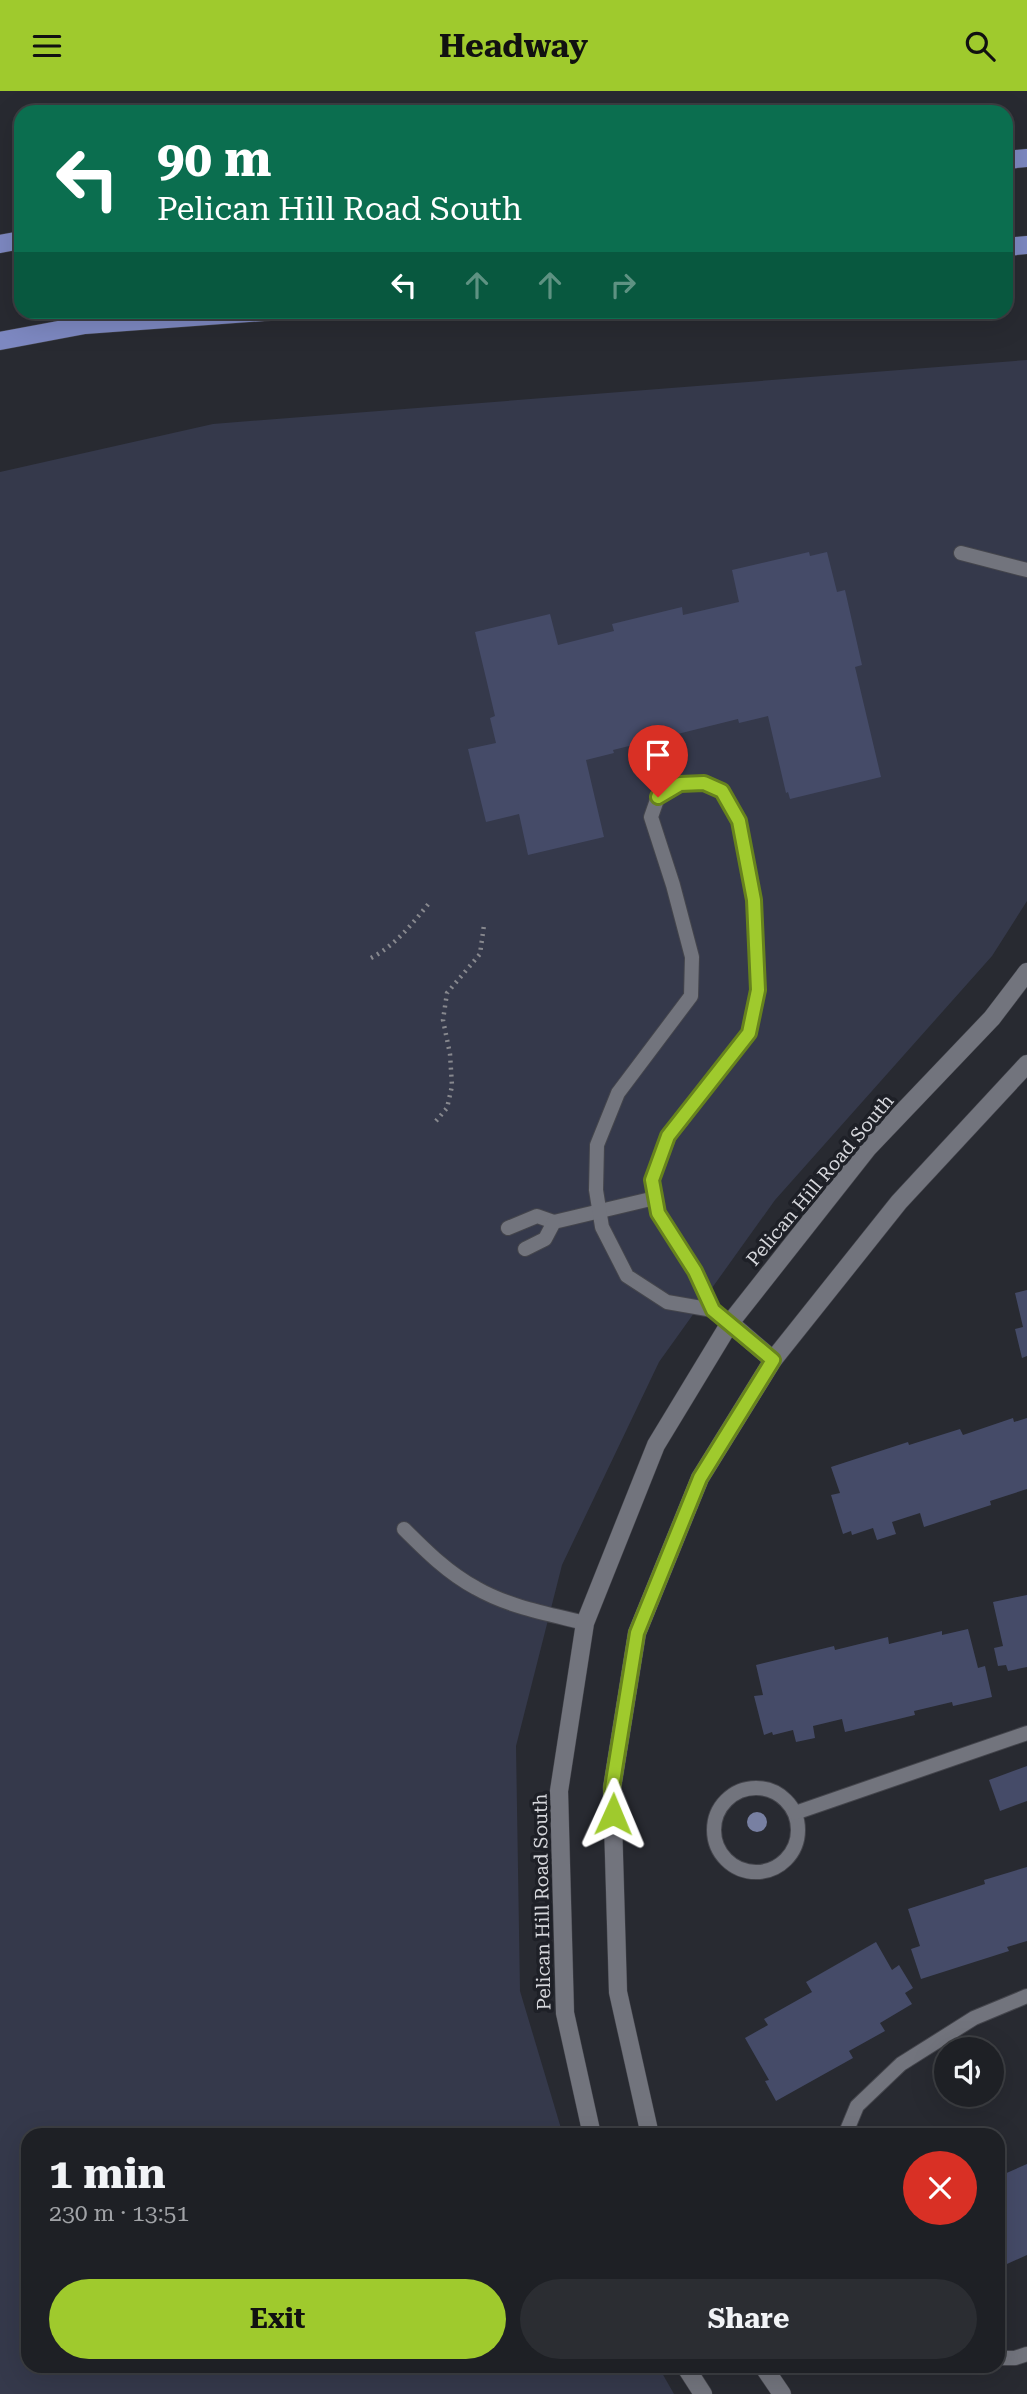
<!DOCTYPE html>
<html lang="en">
<head>
<meta charset="utf-8">
<style>
  body { margin:0; font-family:"Roboto Serif",serif; background:#2b2d32; color:#f1f3f6; height:100vh; display:flex; flex-direction:column; font-size:26px; white-space:nowrap }
  * { box-sizing:border-box; margin:0 }
  p { font-size:23px; color:#a1a3a7 }
  .icon { flex:none; width:38px; height:38px; fill:none; stroke:currentColor; stroke-width:2; stroke-linecap:round; stroke-linejoin:round }
  .map { position:relative; flex:1; overflow:hidden }
  .panel { position:absolute; left:21px; top:2037px; width:984px; height:245px; display:flex; flex-direction:column; background:#1e2025; border-radius:21px; box-shadow:0 7px 28px #0002,0 0 0 2px #3c3e42 }
  .panel>* { flex:none }
  .top-card { position:absolute; left:14px; top:14px; width:999px; height:214px; border-radius:21px; box-shadow:0 7px 28px #0002,0 0 0 2px #3c3e42; background:#0b6e4f; color:#fff; overflow:hidden }
  .fabs { position:absolute; left:934px; top:1946px; display:grid; gap:14px }
  .fabs a { display:grid; place-items:center; width:70px; height:70px; border-radius:50%; background:#1e2025; box-shadow:0 7px 28px #0002,0 0 0 2px #3c3e42; font-size:35px }
  .pin { position:absolute; display:grid; place-items:center; width:60px; height:60px; color:#fff; margin:-72px -30px; border-radius:50% 50% 50% 0; rotate:-45deg; box-shadow:0 0 7px #0007 }
  .pin .icon { rotate:45deg }
  .me { position:absolute; width:77px; margin:-38px; rotate:1deg; stroke-linejoin:round; filter:drop-shadow(0 0 5px #0008) }
  .turn { display:flex; align-items:center; gap:24px; height:147px; padding:0 28px; font-size:32px }
  .turn .icon { width:91px; height:91px; stroke-width:2.5 }
  .turn b { display:block; font-size:49px; line-height:60px }
  .lanes { display:flex; align-items:center; height:66px; padding:0 28px; background:#0003; justify-content:center; gap:35px; direction:ltr }
  .lanes .off { opacity:.35 }
  .round { display:grid; place-items:center; flex:none; width:74px; height:74px; border-radius:37px; background:#2b2d32 }
  .headline { display:flex; align-items:center; justify-content:space-between; height:119px; padding:0 28px }
  h1 { font-size:42px; font-weight:700; line-height:52px }
  .cta { display:flex; gap:14px; margin-top:auto; padding:14px 28px }
  .cta a { flex:1; height:80px; border-radius:42px; background:#9fca2d; color:#111; font-size:28px; font-weight:700; line-height:80px; text-align:center }
  .cta a+a { background:#2b2d32; color:#f1f3f6 }
  header { display:flex; justify-content:space-between; align-items:center; height:91px; padding:0 28px; background:#9fca2d; color:#111; font-size:32px; font-weight:700 }
  .map>svg:first-child { display:block }
  .green { fill:#35394b }
  .building { fill:#454b68 }
  .lines { fill:none; stroke-linecap:round; stroke-linejoin:round }
  .service-casing { stroke:#44454c; stroke-width:16 }
  .tertiary-casing { stroke:#44454c; stroke-width:19 }
  .primary-casing { stroke:#44454c; stroke-width:19 }
  .path { stroke:#87888e; stroke-width:4.5; stroke-dasharray:2 5; stroke-linecap:butt }
  .service { stroke:#72747d; stroke-width:14 }
  .tertiary { stroke:#72747d; stroke-width:18 }
  .primary { stroke:#7d88c1; stroke-width:18 }
  .tree { fill:#7880a2 }
  .route-casing { stroke:#67831d; stroke-width:18 }
  .route { stroke:#9fca2d; stroke-width:12 }
  .labels { text-anchor:middle; dominant-baseline:central; stroke-width:7; stroke-linejoin:round; paint-order:stroke }
  .street-label { font-size:19px; fill:#d6d7dc; stroke:#1e2027 }
</style>
</head>
<body>
<header><svg class="icon" aria-label="menu" viewBox="0 0 24 24"><path d="M4 6h16M4 12h16M4 18h16"/></svg>Headway<svg class="icon" aria-label="search" viewBox="0 0 24 24"><circle cx="10" cy="10" r="6"/><path d="M15 15l6 6"/></svg></header>
<div class="map">
<svg width="1027" height="2303" viewBox="0 0 1027 2303">
  <rect width="100%" height="100%" fill="#282a31"/>
  <!-- green -->
  <path class="green" d="M1027,269V810L992,865L775,1109L659,1271L562,1474L516,1655L520,1900L563,2044H28V2275H658L674,2303H0V381L213,333Z"/>
  <!-- building -->
  <g class="building">
    <path d="M809,461L810,465L827,461L837,501L845,499L862,574L855,576L881,686L790,708L788,701L786,702L768,625L739,632L738,628L613,659L614,662L586,669L604,746L528,764L519,723L486,731L468,658L496,652L490,627L495,625L475,541L550,523L558,554L614,540L612,533L682,516L683,524L739,511L732,479Z"/>
    <path d="M1027,1199V1265L1022,1267L1015,1238L1023,1236L1015,1202Z"/>
    <path d="M1013,1327L1014,1331L1027,1327V1398L990,1410L991,1414L924,1436L920,1422L892,1431L896,1443L877,1449L873,1437L852,1444L851,1440L843,1443L831,1404L840,1402L831,1376L908,1351L909,1354L960,1338L963,1344Z"/>
    <path d="M1027,1504V1576L1008,1580L1006,1574L998,1575L994,1557L1003,1555L993,1511Z"/>
    <path d="M968,1538L978,1577L985,1575L992,1606L953,1615L952,1611L914,1620L915,1624L845,1641L842,1628L813,1635L815,1647L796,1651L793,1639L773,1644L772,1641L764,1644L754,1605L763,1604L756,1574L834,1555L835,1559L888,1546L889,1553L942,1540V1544Z"/>
    <path d="M1027,1675V1710L1000,1720L989,1689Z"/>
    <path d="M1027,1776V1850L1007,1856L1009,1860L921,1888L911,1858L920,1855L908,1818L985,1793L984,1789Z"/>
    <path d="M876,1851L892,1879L899,1874L913,1897L905,1902L912,1913L880,1932L885,1940L849,1960L853,1967L776,2010L765,1990L769,1989L745,1947L768,1934L764,1928L812,1901L806,1891Z"/>
    <path d="M1027,2073V2164L998,2177V2098L1006,2094L1002,2084Z"/>
  </g>
  <g class="lines">
    <!-- service casing -->
    <g class="service-casing">
      <g id="service">
        <path d="M961,462L1027,479"/>
        <path d="M508,1137L537,1125L554,1131L655,1107"/>
        <path d="M525,1158L545,1148L554,1131"/>
        <path d="M713,1219L667,1211L627,1185L602,1136L596,1099L597,1054L618,1002L691,905L692,866L673,794L651,726L658,706L680,693L704,692L722,700L739,729L754,809L758,899L749,942L669,1045L652,1089L658,1122L695,1180L713,1219L730,1232"/>
        <path d="M404,1438C426,1460 448,1482 476,1497C509,1516 549,1523 585,1532"/>
        <circle cx="756" cy="1739" r="42"/>
        <path d="M795,1722L1027,1642"/>
        <path d="M845,2044L857,2015L901,1973L974,1927L1027,1905"/>
        <path d="M998,2267H1015L1027,2263"/>
      </g>
    </g>
    <!-- tertiary casing -->
    <g class="tertiary-casing">
      <g id="tertiary">
        <path d="M730,1232L773,1269"/>
        <path d="M592,2044L565,1922L559,1700L585,1532L656,1354L730,1232L868,1057L992,927L1027,881"/>
        <path d="M650,2044L618,1901L612,1697L637,1542L700,1387L773,1269L899,1111L1027,973"/>
        <path d="M685,2275L703,2303"/>
        <path d="M763,2275L782,2303"/>
      </g>
    </g>
    <!-- primary casing -->
    <g class="primary-casing">
      <g id="primary">
        <path d="M1006,69L1027,67"/>
        <path d="M0,153L21,149"/>
        <path d="M1006,156L1027,154"/>
        <path d="M0,250L85,234L278,220"/>
      </g>
    </g>
    <!-- path -->
    <g class="path">
      <path d="M371,867C396,854 412,833 430,811"/>
      <path d="M436,1030L447,1017L452,995L450,963L443,929L447,902L480,863L484,834"/>
    </g>
    <!-- service -->
    <use href="#service" class="service"/>
    <!-- tertiary -->
    <use href="#tertiary" class="tertiary"/>
    <!-- primary -->
    <use href="#primary" class="primary"/>
  </g>
  <!-- trees -->
  <circle class="tree" cx="757" cy="1731" r="10"/>
  <g class="lines">
    <!-- route casing -->
    <g class="route-casing">
      <path id="route" d="M613,1723L612,1697L637,1542L700,1387L773,1269L713,1219L695,1180L658,1122L652,1089L668,1045L749,942L758,899L754,809L739,730L722,700L704,692L680,693L658,706"/>
    </g>
    <!-- route -->
    <use href="#route" class="route"/>
  </g>
  <g class="labels">
    <!-- street labels -->
    <g class="street-label">
      <text transform="translate(820 1089) rotate(-50)">Pelican Hill Road South</text>
      <text transform="translate(542 1811) rotate(-91)">Pelican Hill Road South</text>
    </g>
  </g>
</svg>
<div class="fabs">
<a><svg class="icon" aria-label="sound" viewBox="0 0 24 24"><path d="M4 9h4l5-4v14l-5-4H4zM17 9q2 3 0 6"/></svg></a>
</div>
<div class="pin" style="left:658px;top:706px;background:#d93025"><svg class="icon" aria-label="arrive" viewBox="0 0 24 24"><path d="M6 21V4h12l-3 4 3 4H6"/></svg></div>
<svg class="me" style="left:613px;top:1723px" viewBox="-20 -20 40 40"><path d="M0-17L14 15 0 8-14 15z" fill="#9fca2d" stroke="#fff" stroke-width="4"/></svg>
<div class="top-card">
<div class="turn"><svg class="icon" aria-label="left" viewBox="0 0 24 24"><path d="M17 20v-9H6M10 6l-5 5 5 5"/></svg><div><b>90 m</b>Pelican Hill Road South</div></div>
<div class="lanes"><svg class="icon" aria-label="left" viewBox="0 0 24 24"><path d="M17 20v-9H6M10 6l-5 5 5 5"/></svg><svg class="icon off" aria-label="ahead" viewBox="0 0 24 24"><path d="M12 20V5M6 11l6-6 6 6"/></svg><svg class="icon off" aria-label="ahead" viewBox="0 0 24 24"><path d="M12 20V5M6 11l6-6 6 6"/></svg><svg class="icon off" aria-label="right" viewBox="0 0 24 24"><path d="M7 20v-9h11M14 6l5 5-5 5"/></svg></div>
</div>
<section class="panel">
<div class="headline"><div><h1>1 min</h1><p>230 m · 13:51</p></div><a class="round" style="background:#d93025;color:#fff"><svg class="icon" aria-label="close" viewBox="0 0 24 24"><path d="M6 6l12 12M18 6L6 18"/></svg></a></div>
<div class="cta"><a>Exit</a><a>Share</a></div>
</section>
</div>
</body>
</html>
